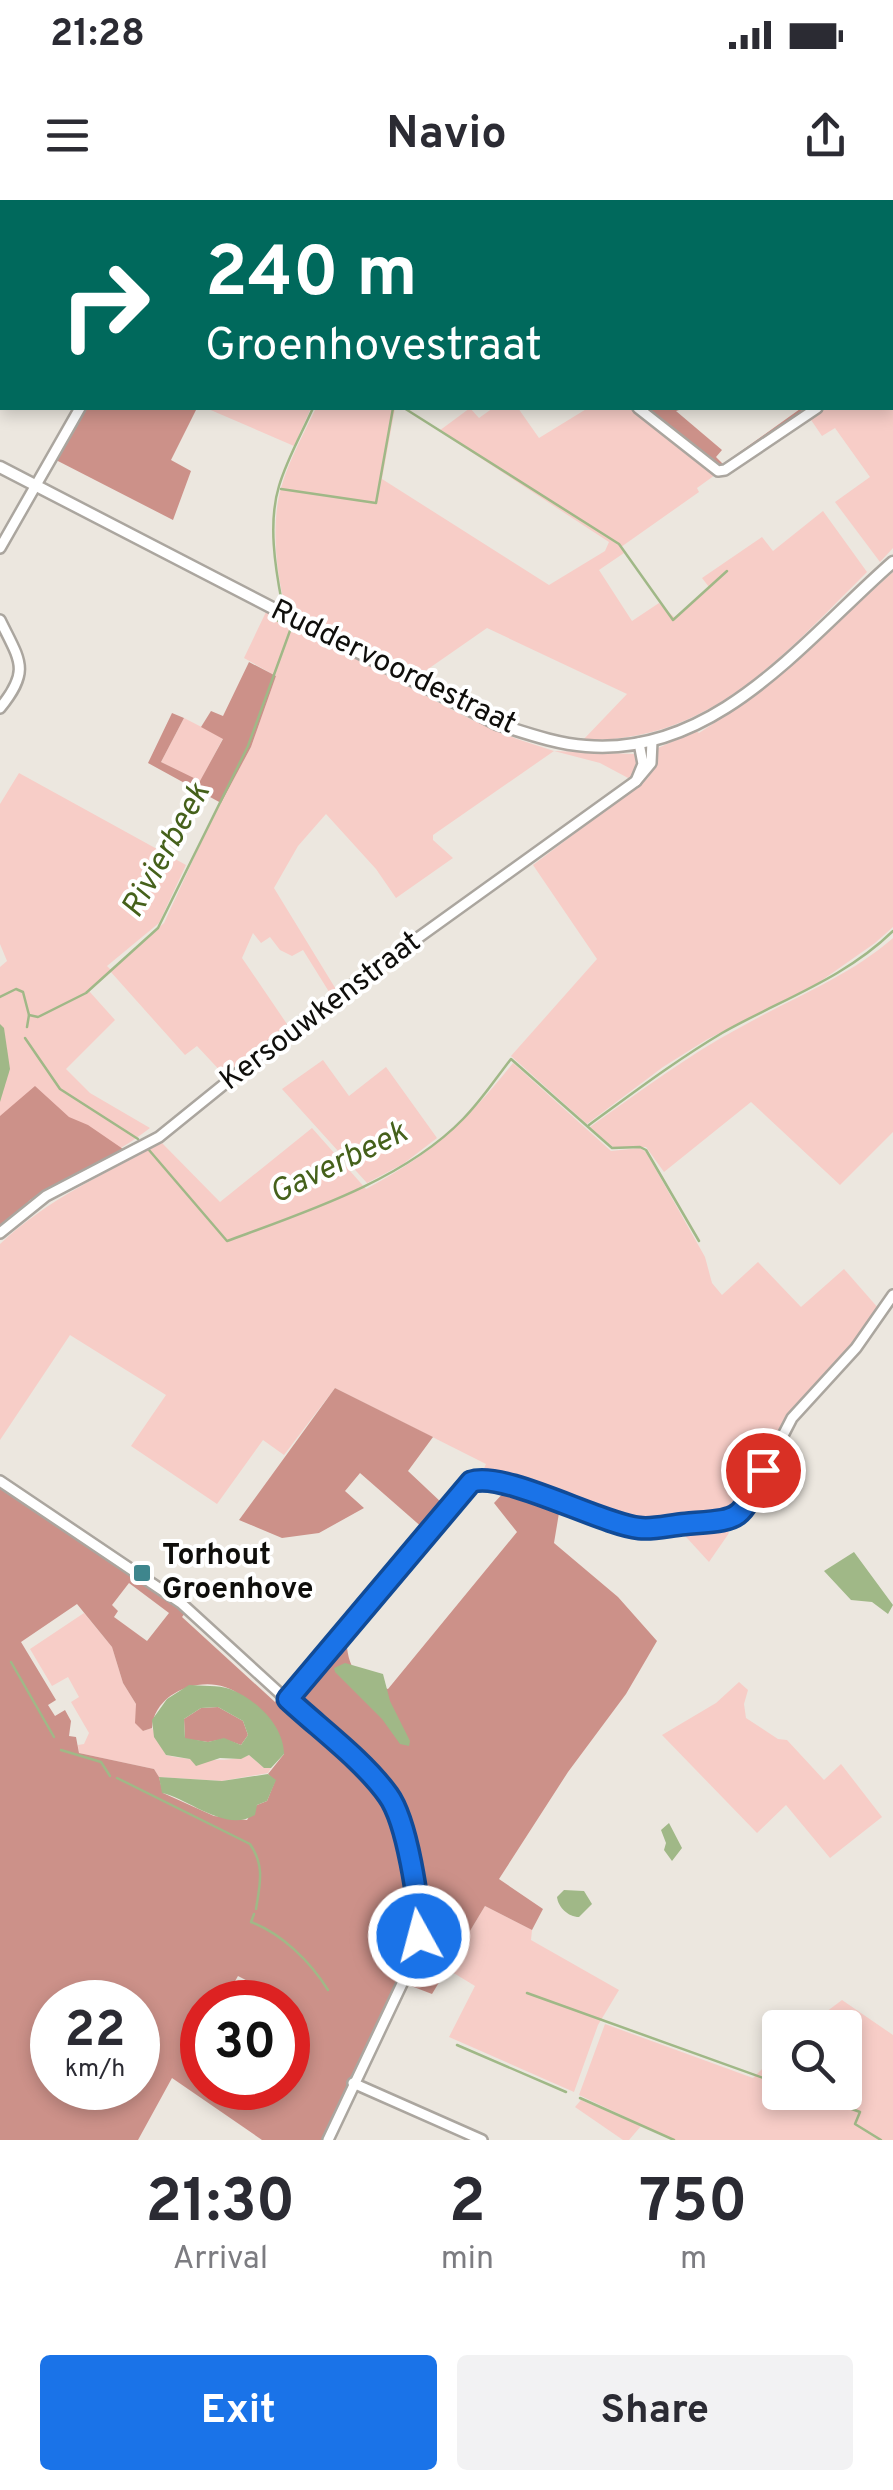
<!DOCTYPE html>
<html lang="en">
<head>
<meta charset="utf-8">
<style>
  body { margin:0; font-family:Overpass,sans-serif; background:#f2f2f3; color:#2b2b33; height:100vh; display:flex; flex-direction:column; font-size:38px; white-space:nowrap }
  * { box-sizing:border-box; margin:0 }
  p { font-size:32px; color:#7c7c81 }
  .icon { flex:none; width:55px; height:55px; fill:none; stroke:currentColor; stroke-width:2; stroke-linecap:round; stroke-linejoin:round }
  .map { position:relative; height:1940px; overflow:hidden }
  .drawer { display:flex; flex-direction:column; background:#fff; flex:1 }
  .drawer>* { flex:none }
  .banner { position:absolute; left:0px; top:0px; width:895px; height:210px; box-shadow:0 5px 15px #0003; background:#00695c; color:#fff; overflow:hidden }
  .fabs { position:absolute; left:762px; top:1810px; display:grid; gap:20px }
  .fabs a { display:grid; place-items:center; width:100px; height:100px; border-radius:10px; background:#fff; box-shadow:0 5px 15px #0003; font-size:50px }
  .speed { position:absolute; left:30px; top:1780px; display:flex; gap:20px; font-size:50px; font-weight:700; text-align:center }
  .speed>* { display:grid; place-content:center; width:130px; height:130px; border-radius:50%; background:#fff; box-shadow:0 5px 15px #0003; line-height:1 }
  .speed small { font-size:25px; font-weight:400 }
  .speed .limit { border:15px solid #d22; background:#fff; color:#111 }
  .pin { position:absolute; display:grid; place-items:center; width:85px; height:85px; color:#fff; margin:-42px; border:5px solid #fff; border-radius:50%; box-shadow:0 2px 10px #0007 }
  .me { position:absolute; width:110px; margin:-55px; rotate:353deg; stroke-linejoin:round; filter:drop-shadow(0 0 8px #0008) }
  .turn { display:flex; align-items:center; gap:35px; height:210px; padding:0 40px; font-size:45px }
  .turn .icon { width:130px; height:130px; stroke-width:2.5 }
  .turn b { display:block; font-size:70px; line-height:85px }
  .eta { display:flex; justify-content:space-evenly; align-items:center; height:170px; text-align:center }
  .eta b { font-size:60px; font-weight:700; line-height:70px }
  .action { display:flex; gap:20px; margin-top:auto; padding:20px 40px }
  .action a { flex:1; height:115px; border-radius:10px; background:#1a73e8; color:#fff; font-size:40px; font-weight:700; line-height:115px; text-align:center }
  .action a+a { background:#f2f2f3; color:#2b2b33 }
  .status { display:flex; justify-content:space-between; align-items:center; height:70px; padding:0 50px; background:#fff; direction:ltr }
  .status svg { height:28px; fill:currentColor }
  header { display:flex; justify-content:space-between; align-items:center; height:130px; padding:0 40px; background:#fff; font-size:45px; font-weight:700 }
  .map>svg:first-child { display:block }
  .green { fill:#f7cdc7 }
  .forest { fill:#cc9189; fill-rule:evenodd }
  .water { fill:#a0b887; fill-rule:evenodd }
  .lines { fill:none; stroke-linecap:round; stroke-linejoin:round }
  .stream { stroke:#a0b887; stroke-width:2.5 }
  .minor-casing { stroke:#aba69f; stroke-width:14 }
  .tertiary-casing { stroke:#aba69f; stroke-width:15 }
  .minor { stroke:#fff; stroke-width:9 }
  .tertiary { stroke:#fff; stroke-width:10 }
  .route-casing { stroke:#114b97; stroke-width:25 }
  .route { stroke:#1a73e8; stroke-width:18 }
  .poi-dot { fill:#3e868d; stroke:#fff; stroke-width:4 }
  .labels { text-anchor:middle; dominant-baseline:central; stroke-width:8; stroke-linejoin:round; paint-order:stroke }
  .street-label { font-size:30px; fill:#0f0e0b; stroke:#fff }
  .poi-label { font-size:30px; font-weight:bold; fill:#0f0e0b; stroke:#fff; text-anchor:start }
  .water-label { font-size:32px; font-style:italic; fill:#45611b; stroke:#fff }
</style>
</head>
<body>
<div class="status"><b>21:28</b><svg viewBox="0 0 49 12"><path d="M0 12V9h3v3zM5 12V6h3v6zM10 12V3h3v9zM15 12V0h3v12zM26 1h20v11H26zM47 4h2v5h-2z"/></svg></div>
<header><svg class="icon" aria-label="menu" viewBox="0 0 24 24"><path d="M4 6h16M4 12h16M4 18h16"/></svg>Navio<svg class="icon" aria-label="share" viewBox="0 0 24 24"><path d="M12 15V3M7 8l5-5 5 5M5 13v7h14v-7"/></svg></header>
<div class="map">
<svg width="893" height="1940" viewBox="0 0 893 1940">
  <rect width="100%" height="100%" fill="#ece7df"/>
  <!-- green -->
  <g class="green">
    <path d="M893,160V348L880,362L835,302L870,277L835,228L822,236L809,217L823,208H892Z"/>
    <path d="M206,208H311L294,246Z"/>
    <path d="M316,208H395L382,279L549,385L605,351L609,342L439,231L470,208L479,218L493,208H518L539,238L588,208H632L715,275L697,288L699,292L621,347L624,353L599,370L632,421L659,403L675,418L709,387L702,378L762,337L773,351L823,311L867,372C783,455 711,543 583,540L627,494L487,428L418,476L285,406C276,371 271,323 281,288C289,260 304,233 316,208Z"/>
    <path d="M893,372V727L875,743L818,783L706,840L663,867L587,924L511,856L597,759L533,665L648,578L658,548L696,531L699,533L755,496Z"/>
    <path d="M266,412L468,518L517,539L554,551L634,554L640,567L630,579L600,563L554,551L433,635V640L453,658L396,698L376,669L326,614L298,646L274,688L337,791L331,795L303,750L292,756L280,750L270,737L261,743L253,733L242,758L289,827L225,876L197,846L185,855L110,771L89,791L115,820L66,869L90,893L150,928C102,965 43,985 0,1028V767L7,761L0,744V604L19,573L186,665L159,723L107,766L111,770L164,723L212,619L251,547L276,476L244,458Z"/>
    <path d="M184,518L223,538L200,582L161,562Z"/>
    <path d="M893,738V932L840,985L751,902L664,972L646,947H613L590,927C639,892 687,856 739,828C792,798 847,778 893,738Z"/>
    <path d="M323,860L349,896L386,867L437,938L403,964L367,983L282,889Z"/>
    <path d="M513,863L611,951L640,948L646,952L705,1057L712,1083L722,1095L758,1062L801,1107L844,1069L879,1109C843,1157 800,1198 769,1250C758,1268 750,1307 730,1316C715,1323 644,1326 629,1322L482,1273L486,1264L335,1188L284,1255L263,1240L217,1304L131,1246L166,1195L70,1135L0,1240V1044C46,1000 106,973 162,943L220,1002L312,928L366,989C433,953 466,922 513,863Z"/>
    <path d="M723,1325L729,1333L709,1362L677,1327Z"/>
    <path d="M84,1413L112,1447L123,1483L136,1504L143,1531L152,1528L166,1555C183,1560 234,1563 249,1555L264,1568H271L268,1573L222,1581L159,1577L154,1569L79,1553L78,1545L84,1544L89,1533L71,1502L79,1497L68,1477L52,1486L30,1449Z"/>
    <path d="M739,1482L748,1490L744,1504L746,1518L778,1539L787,1540L824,1580L841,1564L882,1617L830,1658L786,1605L757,1633L662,1535L716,1503Z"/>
    <path d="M485,1706L532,1730L531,1740L619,1790L598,1825L574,1892L449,1837L475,1786L447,1769Z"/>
    <path d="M842,1800L893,1835V1940H674L579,1895L605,1824L753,1878L780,1851V1892H845V1828L806,1827Z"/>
    <path d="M581,1900L641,1926L629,1940H623L575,1907Z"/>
  </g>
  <!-- forest -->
  <g class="forest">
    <path d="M85,208H197L171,260L191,271L173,320L54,259Z"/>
    <path d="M641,208H685L676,211L722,250L716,257L723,264L800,209L804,215L722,271Z"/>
    <path d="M249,462L276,476L251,547L221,603L148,563L172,513L184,518L161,562L200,581L223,539L201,527L211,511L223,516Z"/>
    <path d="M35,886L69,917L88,925L123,949L30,1000L0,1028V916Z"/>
    <path d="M335,1188L433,1237L408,1271L443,1304L424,1329L360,1273L345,1291L364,1308L319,1333L282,1338L239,1320Z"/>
    <path d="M0,1285L179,1406L186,1412L182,1417L275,1502L279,1497L287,1504L346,1436C348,1470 355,1479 388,1489L517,1332L494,1303L507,1289L560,1307L554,1343L618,1397L657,1441L626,1494L568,1572L499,1679L543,1709L532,1730L485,1706L432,1794L406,1784L326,1940H262L172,1878L138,1940H0ZM129,1383L169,1413L147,1441L114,1417L118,1411L112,1405ZM77,1404L112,1447L123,1483L136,1504L135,1523L143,1531L152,1528C154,1489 211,1471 240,1495C257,1509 271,1536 284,1554L268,1574L275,1581L267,1601L257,1605L247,1620L214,1616L163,1593L159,1577L154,1569L79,1553L76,1537L69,1536L71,1521L65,1510L55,1516L48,1505L56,1500L21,1442ZM238,1776L288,1802V1888H202V1802H223ZM52,1802H138V1888H52Z"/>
    <path d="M218,1507L243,1521L248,1535L241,1545L224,1539L208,1542L185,1539L184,1519L201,1508Z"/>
  </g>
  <!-- water -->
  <g class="water">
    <path d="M0,824L4,828L10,869L0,902Z"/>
    <path d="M854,1352L893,1405L888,1414L872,1402L851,1400L824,1371Z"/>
    <path d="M345,1463L383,1474L390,1501L410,1541L409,1546L400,1544L382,1519L335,1472L334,1468Z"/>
    <path d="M189,1485C202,1486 218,1485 230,1489C256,1499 284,1526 284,1554L271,1568H264L249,1555L241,1559L220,1558L196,1566L190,1559L166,1555L154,1537L152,1520L167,1499ZM218,1507L243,1521L248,1535L241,1545L224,1538L208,1542L185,1538L184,1519L201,1508Z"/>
    <path d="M268,1574L276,1580L267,1601L257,1605L255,1615C225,1633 190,1599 162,1593L159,1577L222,1581Z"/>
    <path d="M669,1623L682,1648L672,1661L664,1650L666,1643L661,1630Z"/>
    <path d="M564,1690L584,1691L592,1704L579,1717C568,1717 558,1707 557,1697Z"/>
  </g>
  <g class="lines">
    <!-- stream -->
    <g class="stream">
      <path d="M373,2L375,0"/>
      <path d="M404,208L619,344L673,420L727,371"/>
      <path d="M281,289L376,303L393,208"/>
      <path d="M282,403C275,367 268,322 279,286C287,259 302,233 313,208"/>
      <path d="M0,797L16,789L23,792L29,815L38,817L86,793L158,728L248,546L291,428L273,418"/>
      <path d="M27,827L29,815"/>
      <path d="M25,838L60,889L138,939"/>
      <path d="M589,925C633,893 675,861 722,833C780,800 844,779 893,731"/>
      <path d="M149,950L227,1041C306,1012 404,980 463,919C481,901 496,878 511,859L612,948L640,947L646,950L699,1041"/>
      <path d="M11,1462L54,1537"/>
      <path d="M61,1550L101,1562L110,1576"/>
      <path d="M117,1578L250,1644C265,1666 260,1684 256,1709"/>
      <path d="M254,1714L251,1722C282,1734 310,1761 328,1790"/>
      <path d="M527,1793L780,1884"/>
      <path d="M457,1845L566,1892"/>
      <path d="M805,1892L860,1912L855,1924L881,1940"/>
      <path d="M580,1898L674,1940"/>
    </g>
    <!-- minor casing -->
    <g class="minor-casing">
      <g id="minor">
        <path d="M199,2L200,0"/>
        <path d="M892,157H893"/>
        <path d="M638,208L718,271L725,270L817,208"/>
        <path d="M0,348L80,208"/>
        <path d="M0,420C20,461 31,470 0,508"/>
        <path d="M639,543L643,564L636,581L651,563L652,541"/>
        <path d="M0,1033L46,996L159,937L301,822L636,581"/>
        <path d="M0,1281L181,1403L379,1584C408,1618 422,1706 418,1750L328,1940"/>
        <path d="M288,1499L471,1282C496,1272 602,1319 634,1327C652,1331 671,1325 689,1324C710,1322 731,1325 746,1307L792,1218L856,1148L893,1095"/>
        <path d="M353,1883L482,1940"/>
      </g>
    </g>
    <!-- tertiary casing -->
    <g class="tertiary-casing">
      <path id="tertiary" d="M0,267L497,524C526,533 556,544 586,546C716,557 805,439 893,362"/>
    </g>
    <!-- minor -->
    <use href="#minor" class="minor"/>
    <!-- tertiary -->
    <use href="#tertiary" class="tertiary"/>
  </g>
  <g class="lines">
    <!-- route casing -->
    <g class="route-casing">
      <path id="route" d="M419,1736C420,1704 407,1621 388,1595C363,1560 319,1528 288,1499L471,1282C502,1270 601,1324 639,1328C654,1330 670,1325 685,1324C742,1319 739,1323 763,1270"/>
    </g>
    <!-- route -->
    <use href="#route" class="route"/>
  </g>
  <!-- markers -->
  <rect class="poi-dot" x="132" y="1363" width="20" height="20" rx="5"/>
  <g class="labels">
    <!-- street labels -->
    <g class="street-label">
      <text transform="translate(393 468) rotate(26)">Ruddervoordestraat</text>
      <text transform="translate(321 812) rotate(-37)">Kersouwkenstraat</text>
    </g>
    <!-- poi labels -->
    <g class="poi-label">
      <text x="162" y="1356">Torhout<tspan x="162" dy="34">Groenhove</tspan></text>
    </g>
    <!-- water labels -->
    <g class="water-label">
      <text transform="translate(167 651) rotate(-61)">Rivierbeek</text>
      <text transform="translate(339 964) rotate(-26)">Gaverbeek</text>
    </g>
  </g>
</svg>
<div class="fabs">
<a><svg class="icon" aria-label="search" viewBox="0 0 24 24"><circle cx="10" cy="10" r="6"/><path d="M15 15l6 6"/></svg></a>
</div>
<div class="speed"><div>22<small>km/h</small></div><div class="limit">30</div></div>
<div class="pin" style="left:763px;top:1270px;background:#d93025"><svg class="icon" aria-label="arrive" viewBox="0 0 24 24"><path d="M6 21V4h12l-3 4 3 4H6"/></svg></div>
<svg class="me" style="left:419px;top:1736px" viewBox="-20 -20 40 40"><circle r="17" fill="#1a73e8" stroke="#fff" stroke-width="3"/><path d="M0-11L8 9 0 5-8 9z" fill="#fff"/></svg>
<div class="banner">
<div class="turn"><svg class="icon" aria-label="right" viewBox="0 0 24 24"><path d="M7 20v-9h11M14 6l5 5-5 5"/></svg><div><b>240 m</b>Groenhovestraat</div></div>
</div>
</div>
<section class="drawer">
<div class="eta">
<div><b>21:30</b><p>Arrival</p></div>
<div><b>2</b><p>min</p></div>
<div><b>750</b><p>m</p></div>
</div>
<div class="action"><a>Exit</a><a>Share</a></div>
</section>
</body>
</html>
